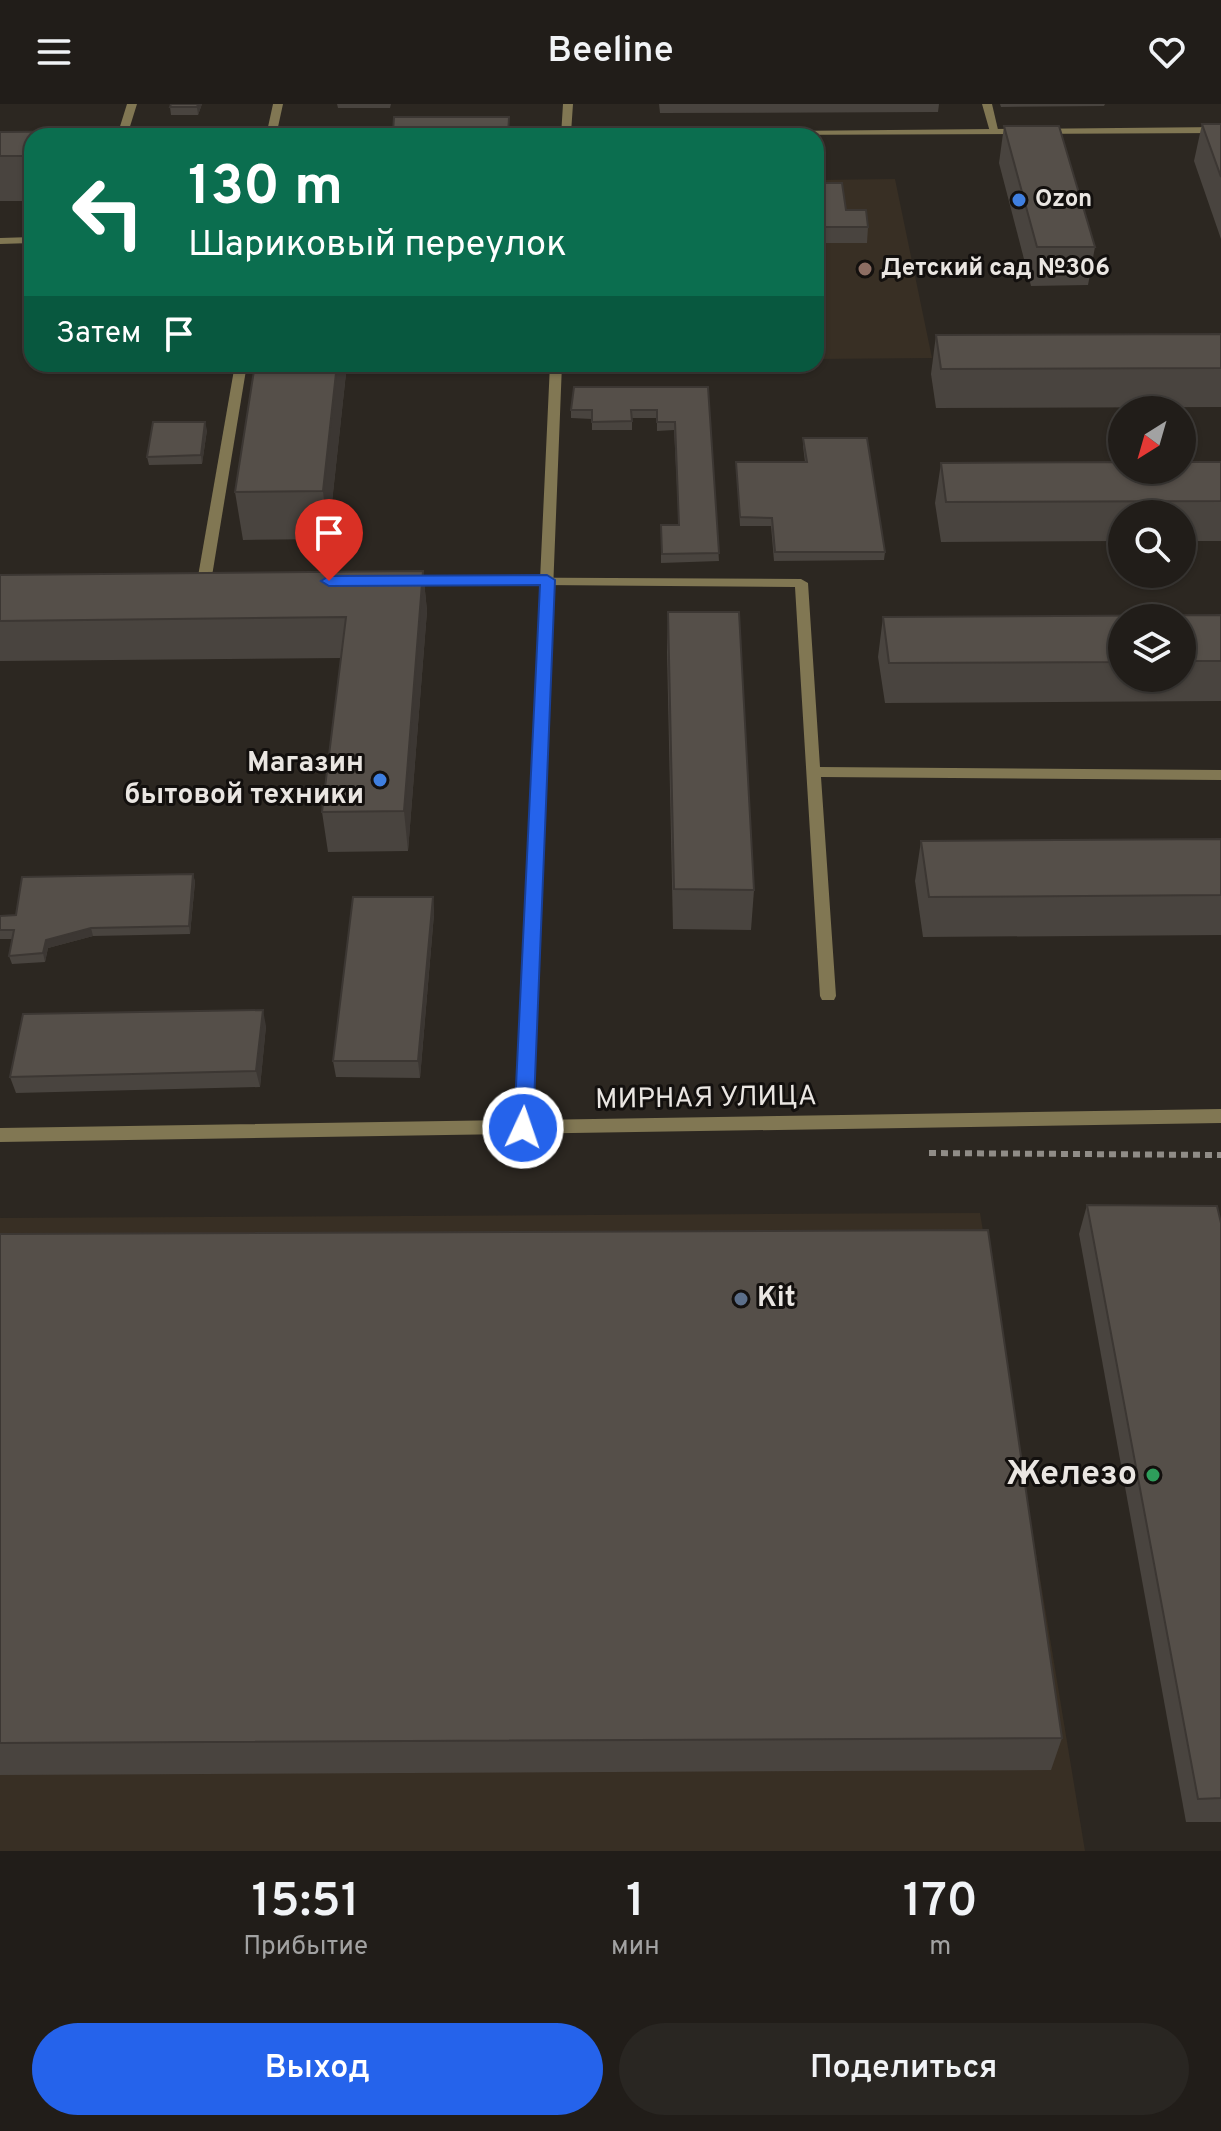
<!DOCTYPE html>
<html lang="ru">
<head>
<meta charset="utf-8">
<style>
  body { margin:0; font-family:Overpass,sans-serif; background:#292622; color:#f1f3f6; height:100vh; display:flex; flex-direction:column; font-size:30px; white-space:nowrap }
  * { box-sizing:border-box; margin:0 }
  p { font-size:26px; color:#a2a2a2 }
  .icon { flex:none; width:44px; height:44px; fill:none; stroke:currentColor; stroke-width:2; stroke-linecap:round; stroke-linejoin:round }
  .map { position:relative; height:1747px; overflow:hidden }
  .sheet { display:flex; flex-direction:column; background:#211d19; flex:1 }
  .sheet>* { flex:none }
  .guide { position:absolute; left:24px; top:24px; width:800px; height:244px; border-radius:24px; box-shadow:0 2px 6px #0004,0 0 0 2px #3e3b38; background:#0b6e4f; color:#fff; overflow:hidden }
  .needle { width:52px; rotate:217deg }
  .fabs { position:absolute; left:1108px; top:292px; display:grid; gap:16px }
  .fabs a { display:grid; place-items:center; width:88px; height:88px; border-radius:50%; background:#211d19; box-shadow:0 2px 6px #0004,0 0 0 2px #3e3b38; font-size:40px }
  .pin { position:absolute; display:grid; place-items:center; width:68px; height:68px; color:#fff; margin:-82px -34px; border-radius:50% 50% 50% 0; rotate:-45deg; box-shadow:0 0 8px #0007 }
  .pin .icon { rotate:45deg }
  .me { position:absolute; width:88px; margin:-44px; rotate:3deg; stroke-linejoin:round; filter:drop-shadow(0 0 6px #0008) }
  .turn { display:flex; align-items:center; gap:28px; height:168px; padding:0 32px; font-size:36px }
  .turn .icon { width:104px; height:104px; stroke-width:2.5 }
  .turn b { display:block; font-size:56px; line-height:68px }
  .then { display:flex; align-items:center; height:76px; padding:0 32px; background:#0003; gap:16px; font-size:30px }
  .eta { display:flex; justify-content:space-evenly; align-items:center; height:136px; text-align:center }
  .eta b { font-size:48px; font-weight:600; line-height:56px }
  .primary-button { display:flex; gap:16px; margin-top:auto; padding:16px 32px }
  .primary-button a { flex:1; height:92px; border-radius:48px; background:#2563eb; color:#fff; font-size:32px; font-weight:600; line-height:92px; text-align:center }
  .primary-button a+a { background:#292622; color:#f1f3f6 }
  header { display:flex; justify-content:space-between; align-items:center; height:104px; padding:0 32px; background:#211d19; font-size:36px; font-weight:600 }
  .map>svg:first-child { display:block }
  .built { fill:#382f24 }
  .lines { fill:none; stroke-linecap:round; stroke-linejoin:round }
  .path { stroke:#908c87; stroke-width:6; stroke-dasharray:7 5; stroke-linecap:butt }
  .service { fill:#817753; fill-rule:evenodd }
  .minor { fill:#817753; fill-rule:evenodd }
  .wall { fill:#49443f; fill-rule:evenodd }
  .shaded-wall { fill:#3c3733 }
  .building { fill:#554f49; stroke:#3c3733; stroke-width:2 }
  .route { fill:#2563eb; stroke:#184099; stroke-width:2 }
  .shop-dot { fill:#3f7fe0; stroke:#13100e; stroke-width:3 }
  .education-dot { fill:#8d6e63; stroke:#13100e; stroke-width:3 }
  .service-dot { fill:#5c6f8a; stroke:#13100e; stroke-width:3 }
  .leisure-dot { fill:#2e9e5b; stroke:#13100e; stroke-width:3 }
  .labels { text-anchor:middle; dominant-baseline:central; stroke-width:6; stroke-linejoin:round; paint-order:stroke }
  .far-poi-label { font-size:24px; font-weight:bold; fill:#eae6e2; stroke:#13100e; text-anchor:start }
  .poi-label { font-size:28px; font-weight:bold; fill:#eae6e2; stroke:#13100e; text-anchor:end }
  .street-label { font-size:28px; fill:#eae6e2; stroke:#13100e }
  .near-poi-label { font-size:34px; font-weight:bold; fill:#eae6e2; stroke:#13100e; text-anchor:end }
</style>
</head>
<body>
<header><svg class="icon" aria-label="menu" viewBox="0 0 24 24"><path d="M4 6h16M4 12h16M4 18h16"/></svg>Beeline<svg class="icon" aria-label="heart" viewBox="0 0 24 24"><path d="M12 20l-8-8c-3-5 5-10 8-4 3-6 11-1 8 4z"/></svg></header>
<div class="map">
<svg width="1221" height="1747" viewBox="0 0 1221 1747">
  <rect width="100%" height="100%" fill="#2c2721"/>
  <!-- built -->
  <g class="built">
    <path d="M895,75L932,254L816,255V76Z"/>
    <path d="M980,1109L1085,1747H0V1114Z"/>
  </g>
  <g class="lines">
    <!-- path -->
    <path class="path" d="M929,1049L1221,1051"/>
    <!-- service -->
    <g class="service">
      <path d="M127,0H137L127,32H117Z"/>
      <path d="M273,0H283L276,32H266Z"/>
      <path d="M982,0H992L999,30L990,28Z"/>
      <path d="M32,133V139L0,140V134Z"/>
      <path d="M235,260H247L211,478L204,482L197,478Z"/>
      <path d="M406,473L801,475L808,479L820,663L1221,666V676L821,673L836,892L834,896H822L820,892L795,483L401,480V474Z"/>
    </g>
    <!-- minor -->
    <g class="minor">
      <path d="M563,0H573L571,29L1221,23V29L561,32Z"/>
      <path d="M550,260H562L532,1016L1221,1005V1019L0,1038V1024L515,1016Z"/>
    </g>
  </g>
  <!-- wall -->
  <g class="wall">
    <path d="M171,0H202L198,11H171L170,3Z"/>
    <path d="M337,0H391L390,4H338Z"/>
    <path d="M659,0H939L938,8L660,9Z"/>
    <path d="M1000,0H1105L1104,2L1001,3Z"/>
    <path d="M1202,20H1221V135L1194,57Z"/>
    <path d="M1004,22L1095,143L1088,181L1031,182L999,59Z"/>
    <path d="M116,27L117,32H32V97H0V28Z"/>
    <path d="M816,79L846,106L868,123L867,139H816Z"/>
    <path d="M1221,230V303L936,304L931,270L936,231Z"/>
    <path d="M347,260L328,435L243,436L235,388Z"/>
    <path d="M708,283L719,457L661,459V421H679L674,326L657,327V314H632V326H592V315L571,314V306Z"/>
    <path d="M207,326L202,360L149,361L147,353Z"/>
    <path d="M803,334L885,448L884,456L774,457L771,422H740L736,358H805L803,342Z"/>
    <path d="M1221,358V437H1182V410H1122V437L941,438L935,399L941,359Z"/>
    <path d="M423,467L427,507L408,747L328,748L322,708L341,554L0,557V471Z"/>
    <path d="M668,508L754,786L751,826L673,825L667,548Z"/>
    <path d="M1221,511V597L885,599L878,553L883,513ZM1122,514H1182V574H1122Z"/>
    <path d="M1221,735V831L923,833L915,777L921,737Z"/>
    <path d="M193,770L195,778L190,830L93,832L48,844L45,858L12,860L9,852L12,835H0V812L16,811Z"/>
    <path d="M433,793L434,810L420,974L336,973L333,957Z"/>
    <path d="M266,922L260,983L16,989L10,973Z"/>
    <path d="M1087,1101L1221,1119V1718H1186L1079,1130Z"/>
    <path d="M0,1130L1062,1634L1051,1666L0,1671Z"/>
  </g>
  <!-- shaded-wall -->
  <g class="shaded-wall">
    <path d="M198,0H202L198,11L197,3Z"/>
    <path d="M337,260H347L328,435L323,387Z"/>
    <path d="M205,318L207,326L202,360L201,351Z"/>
    <path d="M423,467L427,507L408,747L404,707Z"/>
    <path d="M193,770L195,778L190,830L189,822Z"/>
    <path d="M433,793L434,810L420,974L418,957Z"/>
    <path d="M91,824L93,832L48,844L45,858L43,849L46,836Z"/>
    <path d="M263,906L266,922L260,983L256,967Z"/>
  </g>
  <!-- building -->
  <g class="building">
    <path d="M171,0H198L197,3H170Z"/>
    <path d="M394,13H509L508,32H276L277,30L393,28Z"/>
    <path d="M1202,20H1221V73Z"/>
    <path d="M1004,22H1059L1095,143H1037Z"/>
    <path d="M116,27L114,32H32V52H0V28Z"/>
    <path d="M816,79H842L846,106H866L868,123H816Z"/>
    <path d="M1221,230V264L941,265L936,231Z"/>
    <path d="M255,260H337L323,387L235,388Z"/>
    <path d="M574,283H708L719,449L662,450L661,421H679L675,318H657V306H631L632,317L592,318V306H571Z"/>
    <path d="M153,318H205L201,351L147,353Z"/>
    <path d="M803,334H867L885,448H775L772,414L740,413L736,358H807Z"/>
    <path d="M1122,358V366H1182V358H1221V397L946,398L941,359Z"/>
    <path d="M423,467L404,707L322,708L346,513L0,517V471Z"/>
    <path d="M668,508H739L754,786L674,785Z"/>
    <path d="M1221,511V557H1182V514H1122V558L889,559L883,513Z"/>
    <path d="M1221,735V791L929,793L921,737Z"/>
    <path d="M193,770L189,822L91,824L46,836L43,849L9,852L14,826H0V812L16,811L22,773Z"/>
    <path d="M353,793H433L418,957H333Z"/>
    <path d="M263,906L256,967L10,973L23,910Z"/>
    <path d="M1087,1101L1217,1102L1221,1119V1694L1198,1695Z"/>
    <path d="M988,1126L1062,1634L0,1639V1130Z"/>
  </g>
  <!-- route -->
  <path class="route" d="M547,471L555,476L533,1024L530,1029H517L514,1024L540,481L329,482L321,477L329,472Z"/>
  <!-- markers -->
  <g class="shop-dot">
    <circle cx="1019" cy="96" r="8"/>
    <circle cx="380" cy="676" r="8"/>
  </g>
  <circle class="education-dot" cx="865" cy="165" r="8"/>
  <circle class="service-dot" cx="741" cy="1195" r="8"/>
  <circle class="leisure-dot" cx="1153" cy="1371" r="8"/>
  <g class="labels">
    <!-- far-poi labels -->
    <g class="far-poi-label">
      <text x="1035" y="96">Ozon</text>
      <text x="881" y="165">Детский сад №306</text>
    </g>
    <!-- poi labels -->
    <g class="poi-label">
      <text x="364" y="660">Магазин<tspan x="364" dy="32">бытовой техники</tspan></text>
      <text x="757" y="1195" text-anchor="start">Kit</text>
    </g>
    <!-- street labels -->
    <g class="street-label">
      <text transform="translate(706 995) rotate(-1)">МИРНАЯ УЛИЦА</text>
    </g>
    <!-- near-poi labels -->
    <g class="near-poi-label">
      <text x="1137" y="1371">Железо</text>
    </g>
  </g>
</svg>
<div class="fabs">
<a><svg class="needle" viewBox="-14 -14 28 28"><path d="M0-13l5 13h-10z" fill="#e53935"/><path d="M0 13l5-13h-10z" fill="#a2a2a2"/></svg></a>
<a><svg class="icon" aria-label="search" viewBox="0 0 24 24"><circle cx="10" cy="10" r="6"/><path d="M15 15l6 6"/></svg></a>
<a><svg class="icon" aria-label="layers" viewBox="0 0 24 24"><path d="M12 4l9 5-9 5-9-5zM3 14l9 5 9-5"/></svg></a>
</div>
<div class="pin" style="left:329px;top:477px;background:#d93025"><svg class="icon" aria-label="arrive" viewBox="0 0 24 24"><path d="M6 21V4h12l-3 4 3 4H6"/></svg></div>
<svg class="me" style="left:523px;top:1024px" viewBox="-20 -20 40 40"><circle r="17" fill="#2563eb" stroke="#fff" stroke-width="3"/><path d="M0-11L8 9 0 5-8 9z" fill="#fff"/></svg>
<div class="guide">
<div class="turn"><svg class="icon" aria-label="left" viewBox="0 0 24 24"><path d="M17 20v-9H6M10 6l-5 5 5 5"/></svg><div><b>130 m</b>Шариковый переулок</div></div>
<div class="then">Затем<svg class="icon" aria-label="arrive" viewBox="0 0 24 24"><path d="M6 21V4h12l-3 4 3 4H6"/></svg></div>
</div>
</div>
<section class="sheet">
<div class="eta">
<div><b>15:51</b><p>Прибытие</p></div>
<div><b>1</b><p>мин</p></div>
<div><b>170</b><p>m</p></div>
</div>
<div class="primary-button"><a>Выход</a><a>Поделиться</a></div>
</section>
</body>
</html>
